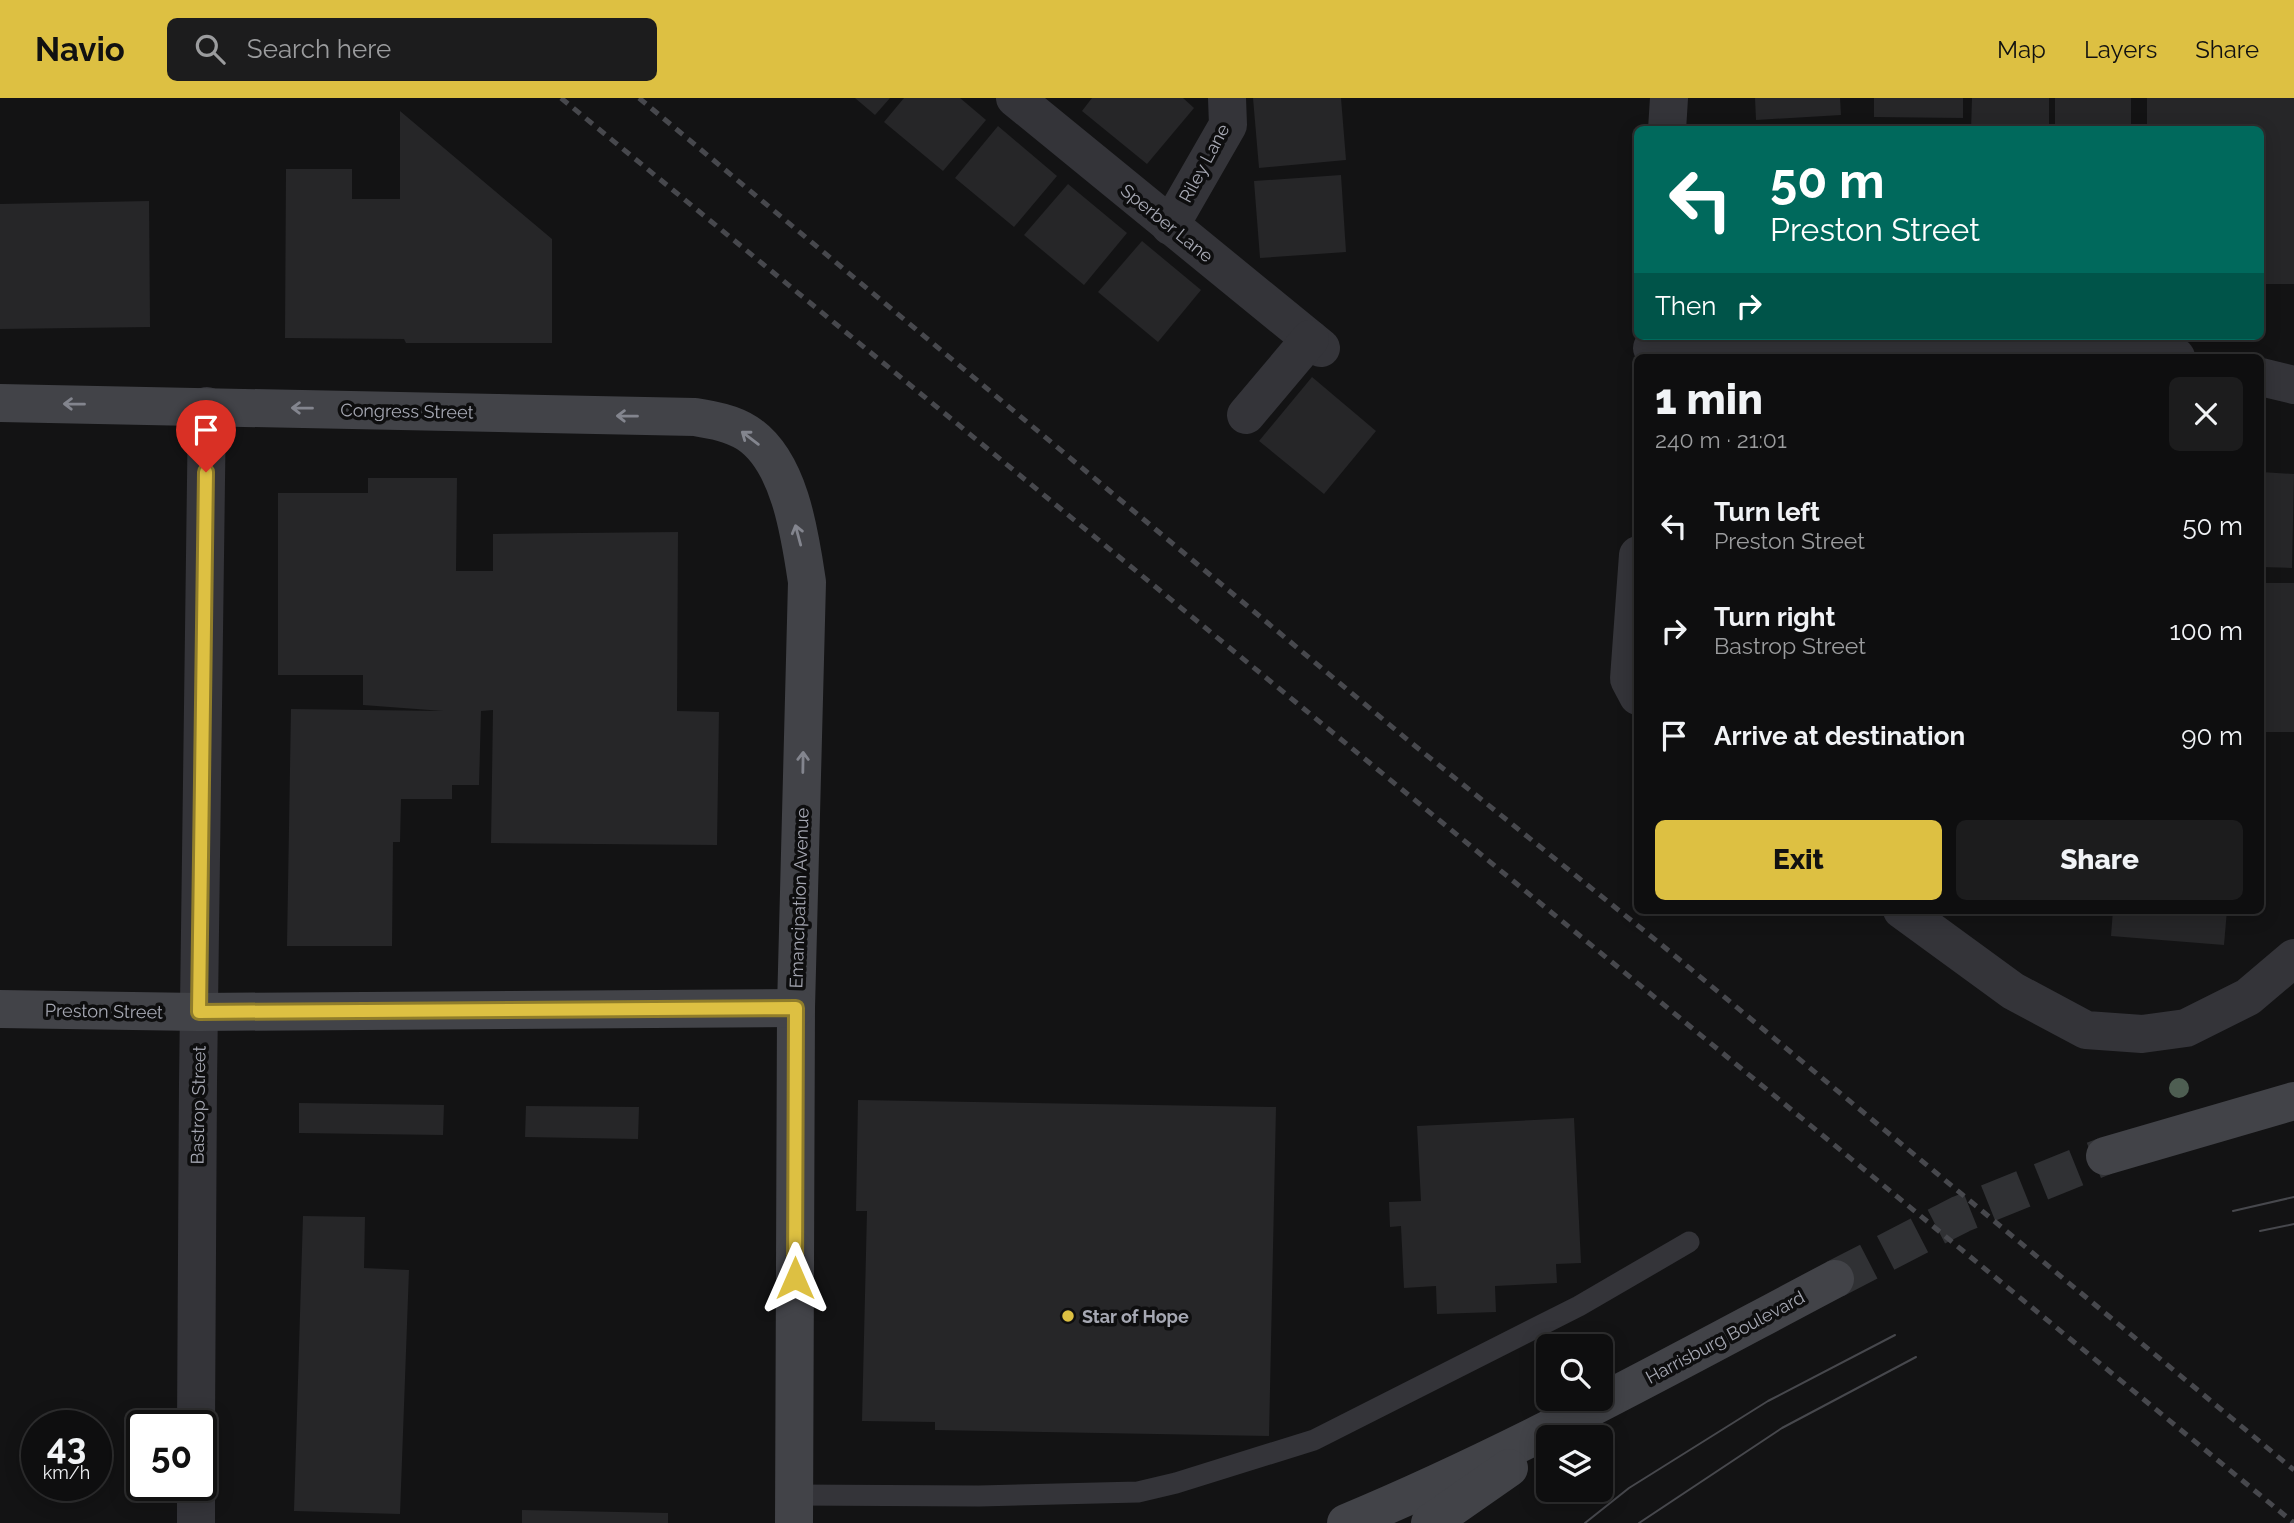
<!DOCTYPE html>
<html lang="en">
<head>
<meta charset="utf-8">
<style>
  body { margin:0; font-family:Raleway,sans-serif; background:#1c1c1d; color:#f1f3f6; height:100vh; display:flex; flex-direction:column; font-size:26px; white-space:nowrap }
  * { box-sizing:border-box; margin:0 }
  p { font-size:23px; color:#9b9c9e }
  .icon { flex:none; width:38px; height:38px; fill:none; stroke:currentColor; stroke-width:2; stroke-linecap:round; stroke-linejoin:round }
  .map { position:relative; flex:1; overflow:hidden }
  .details { position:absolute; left:1634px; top:256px; width:630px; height:560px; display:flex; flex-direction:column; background:#0e0e0f; border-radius:10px; box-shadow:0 4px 18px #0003,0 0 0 2px #2e2e2f }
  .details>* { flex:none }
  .top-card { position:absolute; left:1634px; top:28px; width:630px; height:214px; border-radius:10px; box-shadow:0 4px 18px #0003,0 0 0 2px #2e2e2f; background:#00695c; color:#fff; overflow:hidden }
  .fabs { position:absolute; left:1536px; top:1236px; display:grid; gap:14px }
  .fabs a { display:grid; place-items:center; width:77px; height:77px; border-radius:10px; background:#0e0e0f; box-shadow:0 4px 18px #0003,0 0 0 2px #2e2e2f; font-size:35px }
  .speed { position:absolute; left:21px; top:1312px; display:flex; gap:14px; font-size:35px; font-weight:700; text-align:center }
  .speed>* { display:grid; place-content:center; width:91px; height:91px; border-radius:50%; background:#0e0e0f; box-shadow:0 4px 18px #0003,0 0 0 2px #2e2e2f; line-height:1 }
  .speed small { font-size:18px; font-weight:400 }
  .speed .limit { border:4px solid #111; border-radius:10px; background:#fff; color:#111 }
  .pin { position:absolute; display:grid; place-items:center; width:60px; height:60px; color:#fff; margin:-72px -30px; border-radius:50% 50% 50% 0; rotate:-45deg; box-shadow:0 0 7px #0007 }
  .pin .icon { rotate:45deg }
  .me { position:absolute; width:77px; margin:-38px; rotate:0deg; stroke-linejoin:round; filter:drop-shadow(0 0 5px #0008) }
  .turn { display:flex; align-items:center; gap:24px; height:147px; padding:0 21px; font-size:32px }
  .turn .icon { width:91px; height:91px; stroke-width:2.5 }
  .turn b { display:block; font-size:49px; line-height:60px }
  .then { display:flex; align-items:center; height:66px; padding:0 21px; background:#0003; gap:14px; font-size:26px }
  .round { display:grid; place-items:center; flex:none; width:74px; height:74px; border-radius:10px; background:#1c1c1d }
  .summary { display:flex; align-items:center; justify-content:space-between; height:119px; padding:0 21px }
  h1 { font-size:42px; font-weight:800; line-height:52px }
  .cta { display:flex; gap:14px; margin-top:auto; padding:14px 21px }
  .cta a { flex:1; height:80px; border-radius:10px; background:#ddc042; color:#111; font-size:28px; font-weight:800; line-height:80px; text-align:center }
  .cta a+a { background:#1c1c1d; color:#f1f3f6 }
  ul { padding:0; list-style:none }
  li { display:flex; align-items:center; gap:21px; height:105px; padding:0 21px }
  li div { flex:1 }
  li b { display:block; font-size:26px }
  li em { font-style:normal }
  header { display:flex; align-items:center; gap:42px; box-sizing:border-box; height:98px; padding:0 35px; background:#ddc042; color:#111 }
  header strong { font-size:33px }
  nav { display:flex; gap:38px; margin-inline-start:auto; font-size:24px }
  .search { width:490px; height:63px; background:#1c1c1d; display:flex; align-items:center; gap:18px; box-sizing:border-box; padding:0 24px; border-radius:10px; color:#9b9c9e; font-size:26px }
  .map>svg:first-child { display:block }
  .building { fill:#262628 }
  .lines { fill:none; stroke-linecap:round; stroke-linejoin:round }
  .secondary-tunnel { stroke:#303134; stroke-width:38; stroke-dasharray:38 19; stroke-linecap:butt }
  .lane { stroke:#343439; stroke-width:21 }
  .street { stroke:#343439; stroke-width:38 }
  .secondary { stroke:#424348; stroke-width:38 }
  .tram { stroke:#47484d; stroke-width:2 }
  .rail { stroke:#47484d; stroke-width:5; stroke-dasharray:9 7; stroke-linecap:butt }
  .tree { fill:#4e5e52 }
  .oneway { stroke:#83858e }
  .route-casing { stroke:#907d2b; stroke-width:18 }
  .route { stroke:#ddc042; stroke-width:12 }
  .poi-dot { fill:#ddc042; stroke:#0e0e0f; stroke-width:2.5 }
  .labels { text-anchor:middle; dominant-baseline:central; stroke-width:7; stroke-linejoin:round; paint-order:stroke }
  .street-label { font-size:18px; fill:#a6a8b3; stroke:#0e0e0f }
  .poi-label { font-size:18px; font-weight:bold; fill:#a6a8b3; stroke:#0e0e0f; text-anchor:start }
</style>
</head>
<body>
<header>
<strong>Navio</strong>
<div class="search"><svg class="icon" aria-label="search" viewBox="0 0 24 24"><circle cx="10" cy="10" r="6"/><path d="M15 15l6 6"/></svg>Search here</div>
<nav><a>Map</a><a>Layers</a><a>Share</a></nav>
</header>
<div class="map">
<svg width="2294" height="1425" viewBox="0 0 2294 1425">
  <rect width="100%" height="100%" fill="#131314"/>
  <!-- building -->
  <g class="building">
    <path d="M855,0H890L875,17Z"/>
    <path d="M904,0H960L986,22L943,73L884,24Z"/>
    <path d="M1092,0H1183L1194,10L1147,66L1082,13Z"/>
    <path d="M1253,0H1341L1346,62L1259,70Z"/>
    <path d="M1755,0H1840L1841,17L1756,22Z"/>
    <path d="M1874,0H1963V20L1874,19Z"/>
    <path d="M1972,0H2049V32H1971Z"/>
    <rect x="2055" y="0" width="76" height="32"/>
    <path d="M2147,0H2294V186H2261V32H2147Z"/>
    <path d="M400,13L552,141V245H406L404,241L285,240L286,71H352V101H400Z"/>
    <path d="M1878,26L1964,29V32H1878Z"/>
    <path d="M998,28L1057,78L1014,129L955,80Z"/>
    <path d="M1341,77L1346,154L1260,160L1254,83Z"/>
    <path d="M1068,86L1127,135L1084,187L1024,137Z"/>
    <path d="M149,103L150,229L0,231V106Z"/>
    <path d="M1142,143L1201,192L1158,244L1098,194Z"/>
    <path d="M1312,279L1376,333L1324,396L1259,343Z"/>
    <path d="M2261,374L2294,376L2292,470L2261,469Z"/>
    <path d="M368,380H457L456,473H493V436L678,434L677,613L719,614L717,747L491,745L493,612L481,613L479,687H452V701H401L400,744H393L392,848H287L291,611L443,613L363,607V577H278V395H368Z"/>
    <rect x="2261" y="485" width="33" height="149"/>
    <path d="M2113,812H2227L2224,847L2111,838Z"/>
    <path d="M858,1002L1276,1009L1269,1338L935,1332V1324L862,1323L867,1113H856Z"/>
    <path d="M299,1005L444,1007L443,1037L299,1035Z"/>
    <path d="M526,1008L639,1009L638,1041L525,1039Z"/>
    <path d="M1574,1020L1581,1165L1556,1166L1557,1185L1495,1188L1496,1214L1437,1216L1436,1188L1404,1190L1401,1128L1390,1129L1389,1104L1421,1103L1417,1028Z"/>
    <path d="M303,1118L365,1119L364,1170L409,1172L400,1416L294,1413Z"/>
    <path d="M522,1412L668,1415V1425H522Z"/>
  </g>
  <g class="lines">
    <!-- secondary-tunnel -->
    <path class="secondary-tunnel" d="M1835,1181L1961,1116L2105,1058"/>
    <!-- lane -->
    <path class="lane" d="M794,1397L979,1398L1138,1394L1176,1385L1314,1342L1579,1208L1689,1144"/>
    <!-- street -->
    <g class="street">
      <path d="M1015,0L1321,250"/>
      <path d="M1667,32L1669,0"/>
      <path d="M1170,128L1228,27L1227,0"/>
      <path d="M1652,250L2067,245L2176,259"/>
      <path d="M2261,279L2294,287"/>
      <path d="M1246,317L1310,241"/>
      <path d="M1638,457L1629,581L1638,598"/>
      <path d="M1902,812L2013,893L2086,932L2142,936L2186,930L2248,899L2294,860"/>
      <path d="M196,1328L198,984L207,308"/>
      <path d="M196,1425V1388"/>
    </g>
    <!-- secondary -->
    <g class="secondary">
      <path d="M0,305L695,319C713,322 731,325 747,335C790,363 800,437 807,484L796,910L794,1425"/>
      <path d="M0,911L199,914L796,910"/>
      <path d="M2105,1058L2294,1003"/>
      <path d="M1346,1425C1514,1355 1674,1266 1835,1181"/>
      <path d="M1430,1425L1509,1370"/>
    </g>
    <!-- tram -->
    <g class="tram">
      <path d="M2233,1113L2294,1099"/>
      <path d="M2260,1133L2294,1126"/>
      <path d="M1585,1425L1629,1390L1768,1303L1895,1237"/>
      <path d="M1639,1425L1782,1330L1916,1259"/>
    </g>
    <!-- rail -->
    <g class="rail">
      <path d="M561,0L2294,1425"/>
      <path d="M639,0L1409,643L1663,848L2294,1372"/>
    </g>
  </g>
  <!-- trees -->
  <circle class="tree" cx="2179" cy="990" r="10"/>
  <!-- one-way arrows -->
  <defs><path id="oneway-shaft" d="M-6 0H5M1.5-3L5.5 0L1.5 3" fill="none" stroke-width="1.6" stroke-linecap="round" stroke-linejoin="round" transform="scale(1.75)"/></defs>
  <g class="oneway">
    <use href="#oneway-shaft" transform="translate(74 306) rotate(-179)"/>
    <use href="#oneway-shaft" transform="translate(302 310) rotate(-179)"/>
    <use href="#oneway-shaft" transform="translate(627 318) rotate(-179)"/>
    <use href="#oneway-shaft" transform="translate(750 340) rotate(-143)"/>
    <use href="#oneway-shaft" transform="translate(798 437) rotate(-105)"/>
    <use href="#oneway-shaft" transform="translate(803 664) rotate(-89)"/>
  </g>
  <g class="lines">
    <!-- route casing -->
    <g class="route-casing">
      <path id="route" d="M206,374L199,914L796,910L795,1180"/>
    </g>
    <!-- route -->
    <use href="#route" class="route"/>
  </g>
  <!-- markers -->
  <circle class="poi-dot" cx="1068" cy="1218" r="7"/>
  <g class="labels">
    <!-- street labels -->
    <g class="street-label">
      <text transform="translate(1204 65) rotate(-62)">Riley Lane</text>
      <text transform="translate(1167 125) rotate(39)">Sperber Lane</text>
      <text transform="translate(407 313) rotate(1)">Congress Street</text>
      <text transform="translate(799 800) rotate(-88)">Emancipation Avenue</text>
      <text transform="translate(104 913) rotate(1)">Preston Street</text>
      <text transform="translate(198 1007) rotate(-89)">Bastrop Street</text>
      <text transform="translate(1725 1239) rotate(-28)">Harrisburg Boulevard</text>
    </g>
    <!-- poi labels -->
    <g class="poi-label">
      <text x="1082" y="1218">Star of Hope</text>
    </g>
  </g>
</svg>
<div class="fabs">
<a><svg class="icon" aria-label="search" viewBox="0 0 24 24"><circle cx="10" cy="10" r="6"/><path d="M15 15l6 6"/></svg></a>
<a><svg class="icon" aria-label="layers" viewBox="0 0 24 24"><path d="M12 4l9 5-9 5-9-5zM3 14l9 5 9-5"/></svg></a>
</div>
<div class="speed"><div>43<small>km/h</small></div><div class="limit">50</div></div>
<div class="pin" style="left:206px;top:374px;background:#d93025"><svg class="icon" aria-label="arrive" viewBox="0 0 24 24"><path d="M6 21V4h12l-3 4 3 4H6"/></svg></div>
<svg class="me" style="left:795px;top:1180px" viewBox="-20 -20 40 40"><path d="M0-17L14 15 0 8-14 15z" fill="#ddc042" stroke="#fff" stroke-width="4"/></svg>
<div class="top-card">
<div class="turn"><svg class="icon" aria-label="left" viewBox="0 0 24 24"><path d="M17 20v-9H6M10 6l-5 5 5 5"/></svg><div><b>50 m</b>Preston Street</div></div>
<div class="then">Then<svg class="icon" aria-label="right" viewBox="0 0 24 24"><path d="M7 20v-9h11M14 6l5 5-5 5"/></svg></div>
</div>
<section class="details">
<div class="summary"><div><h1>1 min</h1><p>240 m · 21:01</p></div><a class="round"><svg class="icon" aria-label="close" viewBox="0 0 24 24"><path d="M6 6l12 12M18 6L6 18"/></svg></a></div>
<ul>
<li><svg class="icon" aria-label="left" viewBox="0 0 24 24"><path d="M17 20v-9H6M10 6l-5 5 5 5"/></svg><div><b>Turn left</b><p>Preston Street</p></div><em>50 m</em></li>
<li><svg class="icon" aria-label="right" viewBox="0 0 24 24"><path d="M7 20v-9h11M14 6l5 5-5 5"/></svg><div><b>Turn right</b><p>Bastrop Street</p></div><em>100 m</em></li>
<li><svg class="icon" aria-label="arrive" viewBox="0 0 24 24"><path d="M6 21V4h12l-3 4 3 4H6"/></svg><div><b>Arrive at destination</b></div><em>90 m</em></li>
</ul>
<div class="cta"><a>Exit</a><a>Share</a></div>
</section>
</div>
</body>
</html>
